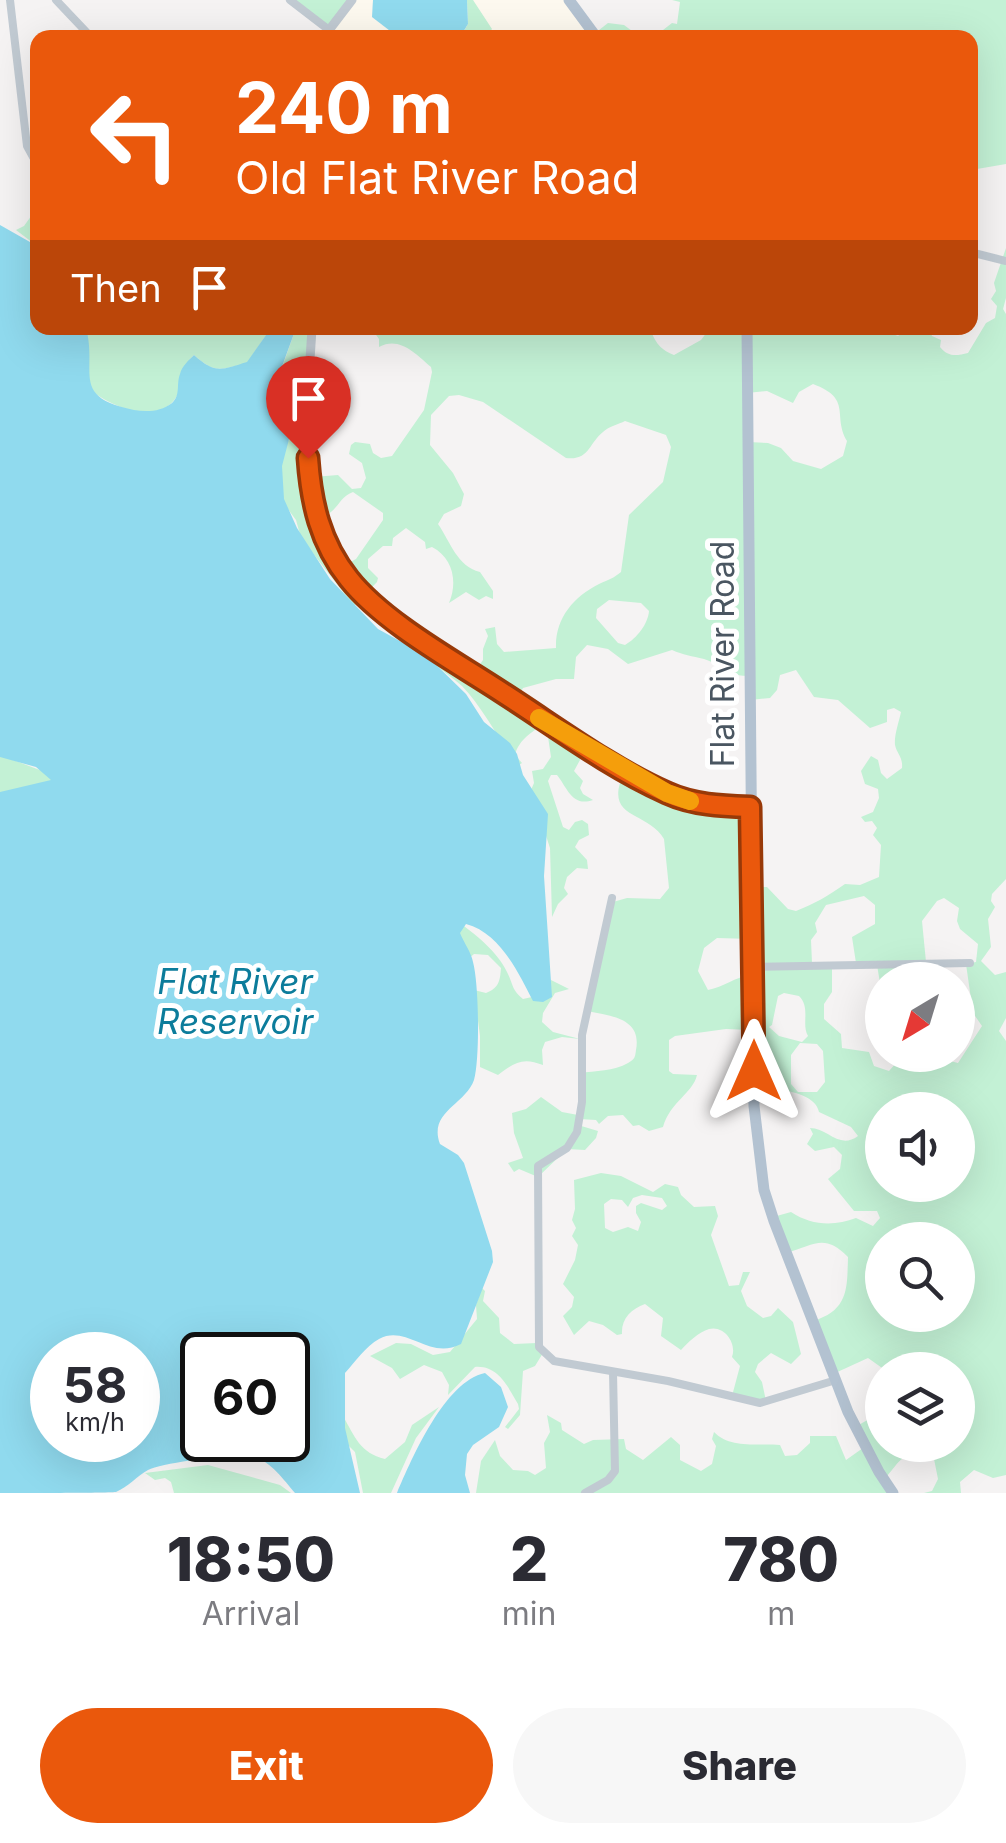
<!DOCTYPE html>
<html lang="en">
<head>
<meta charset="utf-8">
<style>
  body { margin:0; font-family:Inter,sans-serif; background:#f7f7f7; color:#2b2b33; height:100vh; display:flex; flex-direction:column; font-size:38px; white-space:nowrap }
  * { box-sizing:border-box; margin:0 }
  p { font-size:32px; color:#7c7c81 }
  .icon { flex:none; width:55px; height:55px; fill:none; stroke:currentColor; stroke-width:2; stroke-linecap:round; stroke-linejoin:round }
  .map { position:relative; height:1493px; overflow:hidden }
  .details { display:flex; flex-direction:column; background:#fff; flex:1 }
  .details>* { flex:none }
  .banner { position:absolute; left:30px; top:30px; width:948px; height:305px; border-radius:20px; box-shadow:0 10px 40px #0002; background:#ea580c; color:#fff; overflow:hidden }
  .needle { width:65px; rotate:218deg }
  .buttons { position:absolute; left:865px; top:962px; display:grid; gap:20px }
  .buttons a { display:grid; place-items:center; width:110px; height:110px; border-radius:50%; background:#fff; box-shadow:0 10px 40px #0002; font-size:50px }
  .speed { position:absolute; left:30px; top:1332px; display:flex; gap:20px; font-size:50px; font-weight:700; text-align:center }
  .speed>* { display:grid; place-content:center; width:130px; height:130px; border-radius:50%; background:#fff; box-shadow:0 10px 40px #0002; line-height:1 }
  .speed small { font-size:25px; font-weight:400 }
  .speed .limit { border:5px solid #111; border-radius:15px; background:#fff; color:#111 }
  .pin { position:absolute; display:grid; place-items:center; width:85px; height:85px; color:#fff; margin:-102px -42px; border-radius:50% 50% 50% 0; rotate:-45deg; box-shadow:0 0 10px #0007 }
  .pin .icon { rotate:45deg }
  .me { position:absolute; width:110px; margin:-55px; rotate:0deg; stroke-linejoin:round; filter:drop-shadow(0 0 8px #0008) }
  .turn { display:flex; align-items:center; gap:35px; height:210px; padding:0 40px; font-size:45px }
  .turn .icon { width:130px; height:130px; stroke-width:2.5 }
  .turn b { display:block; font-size:70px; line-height:85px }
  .then { display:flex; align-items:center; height:95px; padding:0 40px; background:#0003; gap:20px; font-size:38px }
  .eta { display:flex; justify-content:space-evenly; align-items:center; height:170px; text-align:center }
  .eta b { font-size:60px; font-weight:800; line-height:70px }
  .primary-button { display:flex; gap:20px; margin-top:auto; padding:20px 40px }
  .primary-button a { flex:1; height:115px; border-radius:60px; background:#ea580c; color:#fff; font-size:40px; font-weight:800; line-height:115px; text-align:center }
  .primary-button a+a { background:#f7f7f7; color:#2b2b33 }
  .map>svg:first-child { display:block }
  .commercial { fill:#fdf9ef }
  .green { fill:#c3f1d5; fill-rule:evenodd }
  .water { fill:#90daee; fill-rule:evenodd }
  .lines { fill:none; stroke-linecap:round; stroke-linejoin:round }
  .minor { stroke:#c1cad2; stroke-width:8 }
  .tertiary { stroke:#c1cad2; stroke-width:9 }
  .primary { stroke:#b3c2d1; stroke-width:11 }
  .route-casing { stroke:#983908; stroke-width:25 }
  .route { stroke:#ea580c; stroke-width:18 }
  .slow { stroke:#f59e0b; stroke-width:18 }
  .labels { text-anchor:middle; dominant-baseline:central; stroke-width:10; stroke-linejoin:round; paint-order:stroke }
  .street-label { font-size:32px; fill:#4a5661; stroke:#fff }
  .water-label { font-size:35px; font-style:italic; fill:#0c7c9b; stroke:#fff }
</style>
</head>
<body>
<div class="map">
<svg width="1006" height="1493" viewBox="0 0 1006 1493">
  <rect width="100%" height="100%" fill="#f5f3f3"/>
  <!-- commercial -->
  <g class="commercial">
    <path d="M352,0H373L372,17L398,37L322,38Z"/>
    <path d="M473,0H568L590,29L579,37H486L491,29Z"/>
  </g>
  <!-- green -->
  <g class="green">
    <path d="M290,0H352L328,30Z"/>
    <path d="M467,0H473L492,29L486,37L460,38L468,24Z"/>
    <path d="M672,0H1006V164L977,169L970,179V38L654,37L672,23L677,24L680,2Z"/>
    <path d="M608,23L624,25L640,37H597L594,34Z"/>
    <path d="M37,192V246L16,230L24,226L34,212L31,199Z"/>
    <path d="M1006,248V298L1003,309L1006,314V879L992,894L991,901L995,907L988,919L991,947L981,961L995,975L1006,972V1018L999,1031L1006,1041V1475L993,1478L974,1470L960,1482L961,1493H924L932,1491L938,1479L933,1454C907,1445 899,1462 884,1480L892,1493H476L481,1461L495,1440L500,1456L513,1470L528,1471L535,1475L546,1468L544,1443L550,1432L547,1415L561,1423L562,1430L584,1444L593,1440L624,1439L626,1449L643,1460L671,1437L680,1445V1460L701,1471L712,1464L716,1446L712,1439L714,1432C730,1449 759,1443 780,1445L785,1456L797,1455L810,1443V1436H836L846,1460L863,1448L855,1427L871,1418L882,1421V1445H958V1370H903L896,1364L885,1370L868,1358L833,1374L813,1321C849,1310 847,1288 848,1257C824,1233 815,1245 786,1253L773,1217L791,1212C812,1226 835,1226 856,1218L873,1226L880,1218L877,1211H854L828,1179L840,1169L842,1155L834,1147L815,1151L807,1144L813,1134L810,1128C828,1128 839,1150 858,1136L851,1127L819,1112C816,1097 795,1092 782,1090L774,1097L754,1100L751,1030L726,1029L675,1036L669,1040V1071L673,1074L697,1075C693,1093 670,1102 663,1127L649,1131L639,1125L633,1126L623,1115L608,1116L599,1124L596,1120L579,1119L578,1125L598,1131L596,1138L585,1150L567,1149L538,1177L519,1169L514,1172L508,1163L523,1158L514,1133L512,1113L526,1109L541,1097L562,1112L578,1115L580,1073C595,1071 614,1071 628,1063C635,1059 635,1057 636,1050C642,1018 611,1016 587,1011L613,902L627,898L660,899L669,888L664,839C647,810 601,820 625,771L665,793L749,807L753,887H767L788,909L796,911C814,904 828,896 845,884L860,885L879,877L881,845L873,835L877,828L872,821L865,822L861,817L873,812L879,798L878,789L865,784L861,771L871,756L878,760L881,773L887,779L902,768C903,757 897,754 895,745C894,735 899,722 901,712L894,708L887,710V722L870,728L838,700L814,697L796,670L780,675L777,690L770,698L750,700L748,676C720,675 724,665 704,659C692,656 683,655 672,650L628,664L608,649L587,645L576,657L574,679H556L523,688L516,701L586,749L574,771L583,781L580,788L583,794L593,800C572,807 568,789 557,775H551L548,781L563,827L569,830L575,822L582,820L588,824L589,835L579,840L575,847L587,860L588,869L577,868L567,877L564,888L568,894L558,904L552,917L550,848L531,790L534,783L532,771L543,769L551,757L546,723C533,731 519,739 515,755L522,763L519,765C498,740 484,709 462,686C452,677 440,669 430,661L456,665L473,674L483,660V649L488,636L485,629L495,627L497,644L504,652L556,648C555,619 573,597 599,584C608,580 614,578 621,572L629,515L663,482L671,447L666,435L625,421C619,424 608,427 603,432C589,443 589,461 566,458L483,402L459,395L449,396L431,415L430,445L453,473L464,494L461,506L444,514L438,524C451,543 457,566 480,572L493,591V599L486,596L479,600L466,592L449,603C458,582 453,558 432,547L426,549L425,542L406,528L393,538L392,546H383L368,559V568L378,578L377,582L354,606L301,538L296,520L282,501L274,462L296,430L280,373L296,328H311L307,457L313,477L338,475L352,489L361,488L366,478L362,463L349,454L351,445L355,442L370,444L373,453L381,458L392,456L424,410L432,372L431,367C415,353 399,336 379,347V339L371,328H650C654,339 658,349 674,355L701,340L710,328H876L898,336L909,328H929L932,336L941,340L940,347C948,357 956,356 968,353L986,323L995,318L997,306L991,299L996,291L994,283ZM813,384C853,399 832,415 847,441L843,456L821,469L793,461L781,448L768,443L748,442L747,393L767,391L793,403L799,392ZM353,492L383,513V520L356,559L341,567L317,519C340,512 336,499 353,492ZM609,600L641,603L649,611C648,624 637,638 625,645L618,643L596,618L597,609ZM864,896L875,905V924L852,937L856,963L877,965L880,983L877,1000H882V980H943L941,964L926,962L922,921L937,901L944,898L959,908L957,921L960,929L978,944L976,962L966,964L973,1013L982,1026L958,1063L946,1060L944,1055H896L897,1062L889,1071L874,1066L869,1052L842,1048L841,1034L824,1019V1004L832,992V967L812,963L811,940L817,932L815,923L826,905ZM717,938L751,939L752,975C734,977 724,987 708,990L698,971L704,948ZM784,993L799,996C811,1008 801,1024 808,1036L802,1042L779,1036L769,1027L772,1025L778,996ZM800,1043L817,1044L823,1051L825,1082L817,1092H798L791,1084V1055ZM882,1110H958V1185H882ZM882,1240H958V1315H882Z"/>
    <path d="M86,328H271L247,363C220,370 215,374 194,355C173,376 185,385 175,399C155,427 104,404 86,386Z"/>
    <path d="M0,755L45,772L58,783L0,794Z"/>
    <path d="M457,921C475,934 497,951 507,972C513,984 512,991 523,999L541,995L551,980L569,989L555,993L543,1013L542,1022L553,1032L580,1039L562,1037L545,1042L542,1050L543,1065C523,1057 515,1062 498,1075L480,1067V1036L474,990L486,993C499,988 500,981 501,968L488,955L474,954L466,961Z"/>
    <path d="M601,1173L621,1176L653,1192L665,1184L678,1187L681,1195L694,1207L715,1206L718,1216L711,1235L729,1286L739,1285L743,1272H750L741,1291L747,1306L763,1318L771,1316L778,1308L793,1322L801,1354L791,1364L771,1353L758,1364L755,1372L762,1382L766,1401L732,1396L740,1366L732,1357C737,1344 725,1325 709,1329C699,1332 687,1343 681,1350L661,1336L663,1318L645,1304C631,1309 621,1319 622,1334L617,1335L603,1325L589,1321L574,1335L563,1316L572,1307L574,1297L563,1284L575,1260L578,1245L572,1236L576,1228L572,1220L575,1209L574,1180ZM642,1195L662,1198L667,1206L662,1210L641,1203L636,1206V1213L641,1222L638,1231L628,1227L613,1232L605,1228L604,1204L611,1199L622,1200L628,1207L633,1198Z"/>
    <path d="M482,1288L485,1291L483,1301L499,1318L500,1333L514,1344L537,1343L543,1353L535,1366L523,1371L520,1415L508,1429L505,1427L519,1409L518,1404C508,1387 498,1365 475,1367L448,1395L449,1385L442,1372L424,1365L400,1379L392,1368L370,1356L396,1343L411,1344L433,1355L450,1352L477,1319L476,1305Z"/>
    <path d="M439,1407L416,1438L391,1493H363L355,1452L342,1439L343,1416C355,1437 360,1453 385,1459L405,1442L412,1425Z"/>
    <path d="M208,1465L280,1485L291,1493H174L171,1482L165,1478L155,1480L145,1473Z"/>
  </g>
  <!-- water -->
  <g class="water">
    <path d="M373,0H467L468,24L460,37H398L372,17Z"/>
    <path d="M0,225L37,246L38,328H86C98,372 69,397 134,410C146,412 161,412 172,403C181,395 176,384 180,374C182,366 189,360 194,355C215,374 221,370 247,362L271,328H296L280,372L291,405L293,424L282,466L284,499L297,528L330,579L378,629L427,656L466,694L484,722L510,743L517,754L523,775L548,814L544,876L552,997L543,1002L533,1001C518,972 500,933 466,924L460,933C464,943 471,952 473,962C479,984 480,1059 474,1080C465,1105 428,1112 440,1144L458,1155L464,1163L492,1251L493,1262L461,1344C429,1361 407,1324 379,1339C366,1346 355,1362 345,1373V1428L360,1493H295C284,1480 271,1462 255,1457C239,1453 164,1462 148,1470C137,1476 128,1487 116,1492C103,1493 20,1493 0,1493V792L51,780L36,767L0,757ZM52,1355H138V1440H52ZM202,1355H288V1440H202Z"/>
    <path d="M485,1373L501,1387L508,1407L499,1427L473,1445L467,1454L465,1475L470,1493H397C412,1458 445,1381 485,1373Z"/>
  </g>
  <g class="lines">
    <!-- minor -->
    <g class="minor">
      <path d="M10,0L27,146L38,166"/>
      <path d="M56,0L92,38"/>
      <path d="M290,0L329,30"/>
      <path d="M970,252L1006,261"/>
      <path d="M612,898L582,1035V1102L577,1132L567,1148L538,1166L539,1347L554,1361L668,1381L760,1403L836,1380"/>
      <path d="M753,967L970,963"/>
      <path d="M585,1493L608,1480L615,1471L613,1372"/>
    </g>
    <!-- tertiary -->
    <g class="tertiary">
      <path d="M323,38L352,0"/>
      <path d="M312,328C309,383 299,474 318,524C326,544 338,567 352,583C394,629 455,660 506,695C557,729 611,768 668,794C693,805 723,806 750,807"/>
    </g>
    <!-- primary -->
    <g class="primary">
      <path d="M569,0L597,38"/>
      <path d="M747,328L754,1106L764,1190L774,1221L848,1412L879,1472L893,1493"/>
    </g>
  </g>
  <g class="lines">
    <!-- route casing -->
    <g class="route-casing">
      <path id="route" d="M308,458C311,502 320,543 349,579C384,623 456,662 503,693C556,727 609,767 667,793C693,805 722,806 750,807L754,1071"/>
    </g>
    <!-- route -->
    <use href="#route" class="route"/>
    <!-- slow -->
    <path class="slow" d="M539,718L667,793L690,801"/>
  </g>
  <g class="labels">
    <!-- street labels -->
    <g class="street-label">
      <text transform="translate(722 654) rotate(-90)">Flat River Road</text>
    </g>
    <!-- water labels -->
    <g class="water-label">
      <text x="235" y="981">Flat River<tspan x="235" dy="40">Reservoir</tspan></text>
    </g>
  </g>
</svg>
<div class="buttons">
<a><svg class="needle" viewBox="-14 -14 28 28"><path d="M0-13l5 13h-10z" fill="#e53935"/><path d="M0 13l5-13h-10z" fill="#7c7c81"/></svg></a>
<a><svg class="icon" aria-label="sound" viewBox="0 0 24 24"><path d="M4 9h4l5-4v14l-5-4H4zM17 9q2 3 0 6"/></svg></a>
<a><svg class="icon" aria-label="search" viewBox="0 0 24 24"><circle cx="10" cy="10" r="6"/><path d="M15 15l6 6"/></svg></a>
<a><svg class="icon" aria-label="layers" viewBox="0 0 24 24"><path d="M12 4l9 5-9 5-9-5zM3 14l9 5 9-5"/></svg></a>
</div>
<div class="speed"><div>58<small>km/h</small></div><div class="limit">60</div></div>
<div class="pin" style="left:308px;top:458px;background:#d93025"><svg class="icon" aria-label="arrive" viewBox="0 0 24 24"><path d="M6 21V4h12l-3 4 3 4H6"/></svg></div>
<svg class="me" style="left:754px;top:1071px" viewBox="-20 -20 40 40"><path d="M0-17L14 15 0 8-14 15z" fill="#ea580c" stroke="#fff" stroke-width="4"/></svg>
<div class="banner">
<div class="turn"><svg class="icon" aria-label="left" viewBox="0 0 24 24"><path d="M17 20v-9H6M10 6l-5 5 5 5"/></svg><div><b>240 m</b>Old Flat River Road</div></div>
<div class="then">Then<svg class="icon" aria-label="arrive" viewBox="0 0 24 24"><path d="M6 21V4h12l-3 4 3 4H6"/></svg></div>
</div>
</div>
<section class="details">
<div class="eta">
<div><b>18:50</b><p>Arrival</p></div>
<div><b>2</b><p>min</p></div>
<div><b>780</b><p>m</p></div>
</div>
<div class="primary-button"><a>Exit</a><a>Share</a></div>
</section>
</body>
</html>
